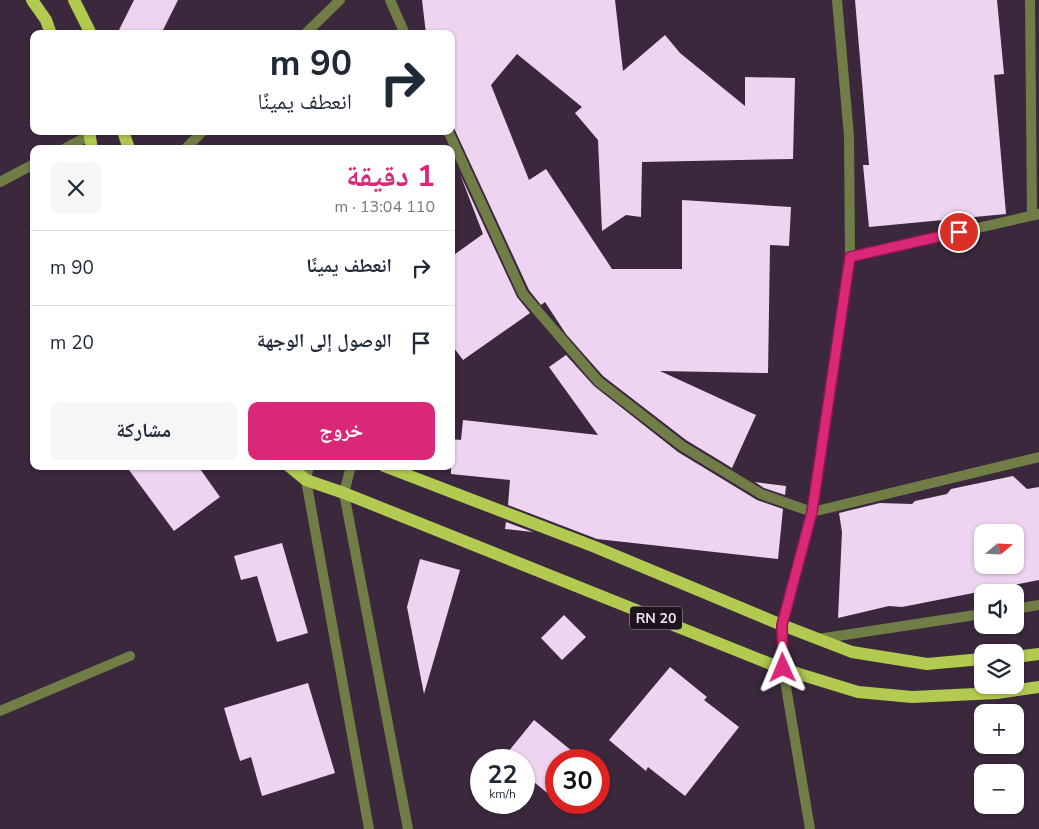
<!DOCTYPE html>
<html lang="ar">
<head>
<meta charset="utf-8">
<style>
  body { margin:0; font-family:"Nunito Sans","Noto Naskh Arabic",sans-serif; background:#f6f6f7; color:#1f2937; direction:rtl; height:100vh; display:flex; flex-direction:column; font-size:19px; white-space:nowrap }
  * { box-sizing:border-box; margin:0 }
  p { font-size:16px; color:#747a83 }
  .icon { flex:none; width:28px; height:28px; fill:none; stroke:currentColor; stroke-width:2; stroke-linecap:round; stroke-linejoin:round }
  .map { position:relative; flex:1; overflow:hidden; direction:ltr }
  .side { position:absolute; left:30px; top:145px; width:425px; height:325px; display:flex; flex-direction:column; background:#fff; border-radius:10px; box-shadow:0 1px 4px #0004; direction:rtl }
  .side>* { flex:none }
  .banner { position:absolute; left:30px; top:30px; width:425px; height:105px; border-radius:10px; box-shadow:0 1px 4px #0004; direction:rtl; background:#fff; color:#1f2937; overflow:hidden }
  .needle { width:32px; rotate:71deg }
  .fabs { position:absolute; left:974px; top:524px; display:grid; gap:10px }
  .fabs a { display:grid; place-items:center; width:50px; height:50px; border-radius:10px; background:#fff; box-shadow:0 1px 4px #0004; font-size:25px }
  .speed { position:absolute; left:470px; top:749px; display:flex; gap:10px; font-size:25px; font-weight:700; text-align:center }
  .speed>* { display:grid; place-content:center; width:65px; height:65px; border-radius:50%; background:#fff; box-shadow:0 1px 4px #0004; line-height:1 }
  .speed small { font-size:12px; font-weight:400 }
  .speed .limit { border:8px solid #d22; background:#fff; color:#111 }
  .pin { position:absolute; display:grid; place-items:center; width:42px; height:42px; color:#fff; margin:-21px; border:2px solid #fff; border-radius:50%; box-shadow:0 1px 5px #0007 }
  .me { position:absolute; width:55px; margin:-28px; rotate:359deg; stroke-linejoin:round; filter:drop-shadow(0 0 4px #0008) }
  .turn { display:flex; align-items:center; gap:18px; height:105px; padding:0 20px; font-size:22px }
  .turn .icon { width:65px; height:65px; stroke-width:2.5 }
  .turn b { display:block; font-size:35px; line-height:42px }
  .round { display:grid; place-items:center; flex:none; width:52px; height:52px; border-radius:10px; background:#f6f6f7 }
  .summary { display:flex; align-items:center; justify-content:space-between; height:85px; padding:0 20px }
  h1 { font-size:30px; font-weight:700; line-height:38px; color:#db2777 }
  .button { display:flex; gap:10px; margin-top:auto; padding:10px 20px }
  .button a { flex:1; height:58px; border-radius:10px; background:#db2777; color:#fff; font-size:20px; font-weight:700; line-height:58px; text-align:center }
  .button a+a { background:#f6f6f7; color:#1f2937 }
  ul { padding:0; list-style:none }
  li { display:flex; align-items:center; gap:15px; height:75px; padding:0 20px; border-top:1px solid #e0e1e3 }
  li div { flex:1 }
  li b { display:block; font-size:19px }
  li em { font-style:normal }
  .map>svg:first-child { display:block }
  .building { fill:#eed4f0; fill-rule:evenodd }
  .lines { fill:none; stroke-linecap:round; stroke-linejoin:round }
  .minor { stroke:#707d46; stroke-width:10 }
  .primary { stroke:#b1ca4f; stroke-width:12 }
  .route-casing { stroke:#8e194d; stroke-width:12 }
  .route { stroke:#db2777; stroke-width:9 }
  .labels { text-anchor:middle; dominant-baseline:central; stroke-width:5; stroke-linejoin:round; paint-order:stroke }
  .shield { fill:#1d141e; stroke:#b1a5b2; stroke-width:1 }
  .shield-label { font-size:14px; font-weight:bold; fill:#f0e3f1 }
</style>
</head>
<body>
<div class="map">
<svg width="1039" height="829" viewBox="0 0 1039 829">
  <rect width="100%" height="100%" fill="#3b283d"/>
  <!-- building -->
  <g class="building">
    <path d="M134,0H178L161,34H117Z"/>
    <path d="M422,0H615L623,71L665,35L680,53L745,106V77L795,78L793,159L642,162L641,217L626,215L602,231L598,140L575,113L582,107L517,54L491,85L529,180L546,169L612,269H682V200L791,207L789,246L770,245L768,373L660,371L756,415L732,468L686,440L603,376L566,334L545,302L541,305L529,290L454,128L451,125V34H426Z"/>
    <path d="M855,0H997L1004,74L994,75L1006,214L869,227L863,165H869Z"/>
    <path d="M460,174L517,297L530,313L463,360L451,344V257L483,234Z"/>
    <path d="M566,355L594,386L678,452L757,500L783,509L778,559L597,539L508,505L510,480L451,474V439L461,440L463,420L598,435L549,367Z"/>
    <path d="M126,466H198L220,497L174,531Z"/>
    <path d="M1013,476L1027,489L1039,487V580L902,607L889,606L838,618L842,532L839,513L880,503L912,504L915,501L947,494L951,489ZM982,532H1015V565H982Z"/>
    <path d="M755,482L786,486L785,495L764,488Z"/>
    <path d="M506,522L533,532L505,529Z"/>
    <path d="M282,543L308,633L277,642L257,576L241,580L234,556Z"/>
    <path d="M420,559L460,570L424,694L407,607Z"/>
    <path d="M564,615L586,637L562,660L541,638Z"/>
    <path d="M670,667L707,697L704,700L739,727L685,796L648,767L646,771L609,740Z"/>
    <path d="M308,683L335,773L262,796L251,757L240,761L224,708Z"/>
    <path d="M534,720L583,760H556V800L524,774V760H507L504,757Z"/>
    <path d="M559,802H580L571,813Z"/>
  </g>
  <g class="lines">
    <!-- minor -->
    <g class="minor">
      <path d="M390,0L405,34"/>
      <path d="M1030,0L1032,215"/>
      <path d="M305,34L340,0"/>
      <path d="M448,131L523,294L598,381L682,446L761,494L812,512L1039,457"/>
      <path d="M64,149L90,135"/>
      <path d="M185,149L203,131"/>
      <path d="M0,182L34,164"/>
      <path d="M850,257L1039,214"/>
      <path d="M309,466L306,480L369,829"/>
      <path d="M351,466L344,493L408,829"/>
      <path d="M1015,609L1039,605"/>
      <path d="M818,639L982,614"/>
      <path d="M0,711L130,656"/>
      <path d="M810,829L783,669L782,625L812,512L850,257L849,136L837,0"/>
    </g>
    <!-- primary -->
    <g class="primary">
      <path d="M32,0L46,20L51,34"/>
      <path d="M74,0L91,34"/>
      <path d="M89,131L92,149"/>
      <path d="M123,131L129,149"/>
      <path d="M289,466L306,480L344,493L783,669L858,692L912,697L997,693L1039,687"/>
      <path d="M384,466L595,547L782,625L852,652L927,664L982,659"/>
      <path d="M1015,657L1039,654"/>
    </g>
  </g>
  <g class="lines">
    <!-- route casing -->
    <g class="route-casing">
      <path id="route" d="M783,668L782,625L812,512L850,257L959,232"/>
    </g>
    <!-- route -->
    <use href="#route" class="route"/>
  </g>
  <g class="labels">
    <!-- shield labels -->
    <rect class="shield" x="630" y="606.5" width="52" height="23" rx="4"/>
    <g class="shield-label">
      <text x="656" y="618">RN 20</text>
    </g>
  </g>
</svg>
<div class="fabs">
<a><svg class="needle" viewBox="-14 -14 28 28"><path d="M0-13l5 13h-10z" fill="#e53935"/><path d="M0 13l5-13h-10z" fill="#747a83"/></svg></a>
<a><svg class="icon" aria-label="sound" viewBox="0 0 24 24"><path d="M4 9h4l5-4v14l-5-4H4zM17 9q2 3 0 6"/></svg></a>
<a><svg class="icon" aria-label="layers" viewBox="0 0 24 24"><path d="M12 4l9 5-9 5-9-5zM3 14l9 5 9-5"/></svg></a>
<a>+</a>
<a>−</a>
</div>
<div class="speed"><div>22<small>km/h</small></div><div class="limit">30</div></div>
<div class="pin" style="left:959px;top:232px;background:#d93025"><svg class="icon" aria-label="arrive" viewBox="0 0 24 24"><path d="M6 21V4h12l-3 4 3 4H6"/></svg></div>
<svg class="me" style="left:783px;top:668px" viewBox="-20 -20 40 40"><path d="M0-17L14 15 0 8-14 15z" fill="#db2777" stroke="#fff" stroke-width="4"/></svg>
<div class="banner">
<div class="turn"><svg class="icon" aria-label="right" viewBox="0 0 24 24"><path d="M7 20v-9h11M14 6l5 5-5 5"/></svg><div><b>90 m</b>انعطف يمينًا</div></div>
</div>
<section class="side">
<div class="summary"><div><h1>1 دقيقة</h1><p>110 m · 13:04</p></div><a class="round"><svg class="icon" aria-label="close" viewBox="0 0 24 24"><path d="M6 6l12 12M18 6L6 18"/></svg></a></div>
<ul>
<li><svg class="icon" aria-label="right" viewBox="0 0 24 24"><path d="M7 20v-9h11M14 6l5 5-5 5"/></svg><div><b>انعطف يمينًا</b></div><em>90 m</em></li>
<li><svg class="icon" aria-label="arrive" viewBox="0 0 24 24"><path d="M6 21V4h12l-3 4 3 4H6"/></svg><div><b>الوصول إلى الوجهة</b></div><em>20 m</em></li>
</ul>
<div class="button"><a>خروج</a><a>مشاركة</a></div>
</section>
</div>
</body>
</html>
